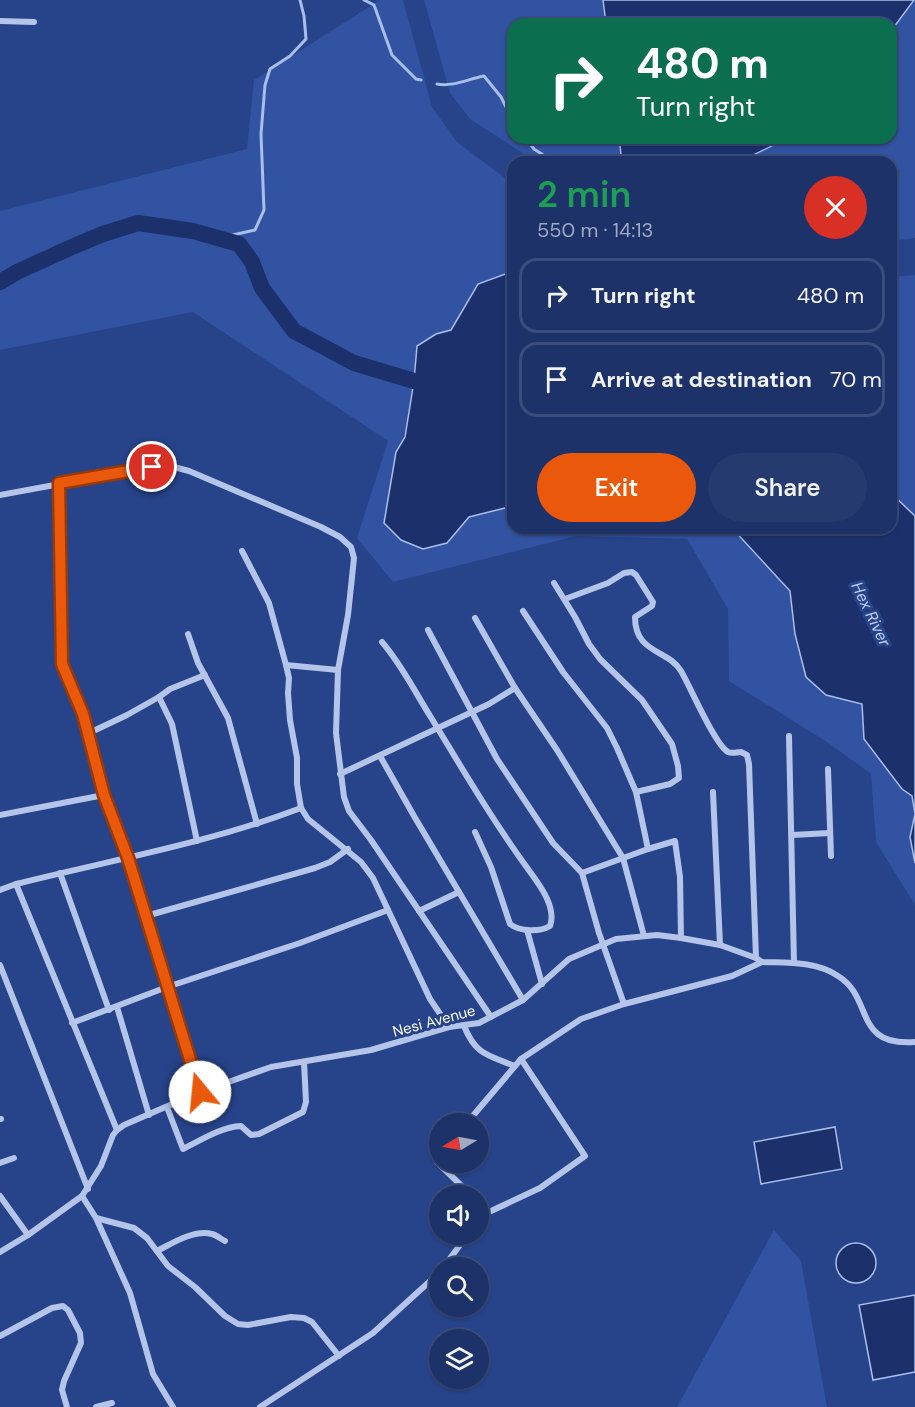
<!DOCTYPE html>
<html lang="en">
<head>
<meta charset="utf-8">
<style>
  body { margin:0; font-family:"DM Sans",sans-serif; background:#253a6e; color:#f1f3f6; height:100vh; display:flex; flex-direction:column; font-size:22px; white-space:nowrap }
  * { box-sizing:border-box; margin:0 }
  p { font-size:20px; color:#a0aac0 }
  .icon { flex:none; width:33px; height:33px; fill:none; stroke:currentColor; stroke-width:2; stroke-linecap:round; stroke-linejoin:round }
  .map { position:relative; flex:1; overflow:hidden }
  .drawer { position:absolute; left:507px; top:156px; width:390px; height:378px; display:flex; flex-direction:column; background:#1d3268; border-radius:18px; box-shadow:0 2px 4px #0004,0 0 0 2px #3b4d7c }
  .drawer>* { flex:none }
  .guide { position:absolute; left:507px; top:18px; width:390px; height:126px; border-radius:18px; box-shadow:0 2px 4px #0004,0 0 0 2px #3b4d7c; background:#0b6e4f; color:#fff; overflow:hidden }
  .needle { width:39px; rotate:260deg }
  .controls { position:absolute; left:429px; top:1113px; display:grid; gap:12px }
  .controls a { display:grid; place-items:center; width:60px; height:60px; border-radius:50%; background:#1d3268; box-shadow:0 2px 4px #0004,0 0 0 2px #3b4d7c; font-size:30px }
  .pin { position:absolute; display:grid; place-items:center; width:51px; height:51px; color:#fff; margin:-26px; border:3px solid #fff; border-radius:50%; box-shadow:0 2px 6px #0007 }
  .me { position:absolute; width:66px; margin:-33px; rotate:343deg; stroke-linejoin:round; filter:drop-shadow(0 0 4px #0008) }
  .turn { display:flex; align-items:center; gap:21px; height:126px; padding:0 30px; font-size:27px }
  .turn .icon { width:78px; height:78px; stroke-width:2.5 }
  .turn b { display:block; font-size:42px; line-height:51px }
  .round { display:grid; place-items:center; flex:none; width:63px; height:63px; border-radius:32px; background:#253a6e }
  .overview { display:flex; align-items:center; justify-content:space-between; height:102px; padding:0 30px }
  h1 { font-size:36px; font-weight:600; line-height:45px; color:#1e9e55 }
  .primary-button { display:flex; gap:12px; margin-top:auto; padding:12px 30px }
  .primary-button a { flex:1; height:69px; border-radius:36px; background:#ea580c; color:#fff; font-size:24px; font-weight:600; line-height:69px; text-align:center }
  .primary-button a+a { background:#253a6e; color:#f1f3f6 }
  ul { padding:0; list-style:none }
  li { display:flex; align-items:center; gap:18px; height:75px; margin:0 12px 9px; padding:0 18px; border:3px solid #3b4d7c; border-radius:18px }
  li div { flex:1 }
  li b { display:block; font-size:22px }
  li em { font-style:normal }
  .map>svg:first-child { display:block }
  .green { fill:#3153a2 }
  .water { fill:#1c316b; stroke:#a9beea; stroke-width:1.5 }
  .lines { fill:none; stroke-linecap:round; stroke-linejoin:round }
  .stream { stroke:#a9beea; stroke-width:3 }
  .river { stroke:#1c316b; stroke-width:16 }
  .street { stroke:#b5c5ea; stroke-width:6 }
  .route-casing { stroke:#983908; stroke-width:15 }
  .route { stroke:#ea580c; stroke-width:10 }
  .labels { text-anchor:middle; dominant-baseline:central; stroke-width:6; stroke-linejoin:round; paint-order:stroke }
  .street-label { font-size:15px; fill:#fff; stroke:#27438a }
  .water-label { font-size:16px; font-style:italic; fill:#c1cff1; stroke:#27438a }
</style>
</head>
<body>
<div class="map">
<svg width="915" height="1407" viewBox="0 0 915 1407">
  <rect width="100%" height="100%" fill="#27438a"/>
  <!-- green -->
  <g class="green">
    <path d="M380,0H403L432,107L457,142L513,184V275L507,273L478,284L451,330L436,334L417,346C414,380 414,422 396,452L447,543L469,517L513,506V528H732L790,591L795,634L827,695L862,704L864,739L902,789L912,796L915,814L910,837L915,863V905L876,842L871,774L827,742L729,681L728,609L687,539L576,536L393,582L357,538L388,441L193,312L0,350V211L247,149L254,80Z"/>
    <path d="M424,0H602L605,24H513V138H618L621,162H537L470,119L450,93Z"/>
    <path d="M915,0V238L891,241V162H742L789,138H891V32Z"/>
    <path d="M915,275V516L891,493V277Z"/>
    <path d="M774,1230L801,1261L827,1407H677Z"/>
  </g>
  <!-- water -->
  <g class="water">
    <path d="M603,0H914L891,31V24H606Z"/>
    <path d="M619,138H788L739,162H622Z"/>
    <path d="M508,273L513,275V506L469,517L447,543L423,549L401,540L384,523L396,452L405,437L414,381L417,346L436,334L451,330L478,284Z"/>
    <path d="M891,493L915,516V863L910,837L915,814L912,796L902,789L864,739L862,704L826,695L806,677L795,634L790,591L732,528H891Z"/>
    <path d="M835,1127L842,1169L761,1184L754,1142Z"/>
    <circle cx="856" cy="1263" r="20"/>
    <path d="M915,1295V1372L873,1380L859,1305Z"/>
  </g>
  <g class="lines">
    <!-- stream -->
    <g class="stream">
      <path d="M364,0L374,5L392,55L416,79L421,80"/>
      <path d="M437,84C453,87 468,79 484,76L501,97L513,121"/>
      <path d="M526,138L534,149L554,162"/>
      <path d="M219,238L255,230L264,210L261,134L265,85L270,69L290,56L306,39L304,16L300,0"/>
    </g>
    <!-- river -->
    <path class="river" d="M0,282L17,272L74,246L103,234L138,223L193,231L239,244L252,262L262,288L294,331L354,363L414,381L434,384"/>
    <!-- street -->
    <g class="street">
      <path d="M0,21L34,22"/>
      <path d="M59,483L62,664L83,714L104,795L128,858L200,1092"/>
      <path d="M0,495L152,467H174L189,471L321,527L340,537L351,547L354,558L348,615L338,670L336,733L344,797L349,811L371,840L491,1017"/>
      <path d="M242,551L269,603L286,665L289,678L288,693L290,720L297,758V784L301,808L308,819L361,862L373,878L430,999L449,1027"/>
      <path d="M554,583L575,617L589,644L600,659L642,700L672,744L678,766L679,778L670,784L636,792"/>
      <path d="M565,599L608,583L624,573L632,572L636,575L653,602L652,606L635,617C635,654 668,649 681,671C690,686 715,745 728,752C732,754 737,752 741,752L747,755L749,764L756,958"/>
      <path d="M523,611L563,672L607,728L617,748L636,792L648,849L582,873"/>
      <path d="M475,618L515,688L557,750L623,858L644,936"/>
      <path d="M428,630L497,759L553,843L582,873L599,933L624,1004"/>
      <path d="M188,634L198,663L228,718L257,824"/>
      <path d="M382,642C402,665 416,694 432,719C463,770 493,821 528,869C539,884 557,907 550,926C540,932 520,932 510,924L491,867L475,832"/>
      <path d="M286,665L338,670"/>
      <path d="M159,697L172,724L197,841"/>
      <path d="M87,734L127,715L159,697L170,689L205,675"/>
      <path d="M789,736L794,963"/>
      <path d="M380,756L414,816L523,1000"/>
      <path d="M828,769L831,856"/>
      <path d="M340,774L489,704L515,688"/>
      <path d="M713,792L720,945"/>
      <path d="M0,815L104,795"/>
      <path d="M792,835L830,833"/>
      <path d="M648,849L675,841L680,877L681,938"/>
      <path d="M60,873L109,1010"/>
      <path d="M16,884L117,1130"/>
      <path d="M0,890L16,884C112,860 209,843 301,808"/>
      <path d="M419,911L459,892"/>
      <path d="M146,916L315,868L330,862L348,849"/>
      <path d="M527,930L542,984"/>
      <path d="M0,965L88,1189"/>
      <path d="M117,1007L149,1115"/>
      <path d="M72,1023L167,987L300,943L388,910"/>
      <path d="M464,1026C476,1055 487,1055 515,1066"/>
      <path d="M167,1107L183,1149C201,1140 221,1127 241,1126L251,1135L259,1134L303,1112L306,1102L304,1062"/>
      <path d="M0,1119H1"/>
      <path d="M466,1124L521,1059L581,1019L624,1004L732,976L762,962"/>
      <path d="M440,1158L437,1162L472,1196"/>
      <path d="M0,1163L14,1158"/>
      <path d="M0,1196L28,1235"/>
      <path d="M82,1196L96,1218L130,1293L153,1374L173,1407"/>
      <path d="M478,1202L489,1212"/>
      <path d="M96,1218L134,1228L147,1238L168,1266L195,1287L225,1316L238,1324L248,1325L291,1317L304,1318L312,1322L339,1356"/>
      <path d="M478,1223L489,1212L540,1188L585,1156L521,1059"/>
      <path d="M157,1251C171,1244 194,1229 212,1234C216,1235 221,1239 225,1241"/>
      <path d="M0,1252L28,1235L82,1196L101,1166L113,1135L117,1130L124,1125L200,1092L271,1067L371,1050L449,1027L479,1023L523,1000L569,959L616,939L657,935L681,938L720,945L756,958L762,962C787,963 816,961 838,976C874,998 853,1047 915,1042"/>
      <path d="M443,1268L468,1234"/>
      <path d="M0,1336L52,1308L63,1306L68,1310L80,1333L81,1343L64,1381L62,1390L67,1407"/>
      <path d="M96,1407L112,1403"/>
      <path d="M260,1407L373,1333L440,1272"/>
    </g>
  </g>
  <g class="lines">
    <!-- route casing -->
    <g class="route-casing">
      <path id="route" d="M152,467L59,483L62,664L83,714L104,795L128,858L200,1092"/>
    </g>
    <!-- route -->
    <use href="#route" class="route"/>
  </g>
  <g class="labels">
    <!-- street labels -->
    <g class="street-label">
      <text transform="translate(434 1021) rotate(-15)">Nesi Avenue</text>
    </g>
    <!-- water labels -->
    <g class="water-label">
      <text transform="translate(871 614) rotate(64)">Hex River</text>
    </g>
  </g>
</svg>
<div class="controls">
<a><svg class="needle" viewBox="-14 -14 28 28"><path d="M0-13l5 13h-10z" fill="#e53935"/><path d="M0 13l5-13h-10z" fill="#a0aac0"/></svg></a>
<a><svg class="icon" aria-label="sound" viewBox="0 0 24 24"><path d="M4 9h4l5-4v14l-5-4H4zM17 9q2 3 0 6"/></svg></a>
<a><svg class="icon" aria-label="search" viewBox="0 0 24 24"><circle cx="10" cy="10" r="6"/><path d="M15 15l6 6"/></svg></a>
<a><svg class="icon" aria-label="layers" viewBox="0 0 24 24"><path d="M12 4l9 5-9 5-9-5zM3 14l9 5 9-5"/></svg></a>
</div>
<div class="pin" style="left:152px;top:467px;background:#d93025"><svg class="icon" aria-label="arrive" viewBox="0 0 24 24"><path d="M6 21V4h12l-3 4 3 4H6"/></svg></div>
<svg class="me" style="left:200px;top:1092px" viewBox="-20 -20 40 40"><circle r="19" fill="#fff"/><path d="M0-13L10 11 0 6-10 11z" fill="#ea580c"/></svg>
<div class="guide">
<div class="turn"><svg class="icon" aria-label="right" viewBox="0 0 24 24"><path d="M7 20v-9h11M14 6l5 5-5 5"/></svg><div><b>480 m</b>Turn right</div></div>
</div>
<section class="drawer">
<div class="overview"><div><h1>2 min</h1><p>550 m · 14:13</p></div><a class="round" style="background:#d93025;color:#fff"><svg class="icon" aria-label="close" viewBox="0 0 24 24"><path d="M6 6l12 12M18 6L6 18"/></svg></a></div>
<ul>
<li><svg class="icon" aria-label="right" viewBox="0 0 24 24"><path d="M7 20v-9h11M14 6l5 5-5 5"/></svg><div><b>Turn right</b></div><em>480 m</em></li>
<li><svg class="icon" aria-label="arrive" viewBox="0 0 24 24"><path d="M6 21V4h12l-3 4 3 4H6"/></svg><div><b>Arrive at destination</b></div><em>70 m</em></li>
</ul>
<div class="primary-button"><a>Exit</a><a>Share</a></div>
</section>
</div>
</body>
</html>
